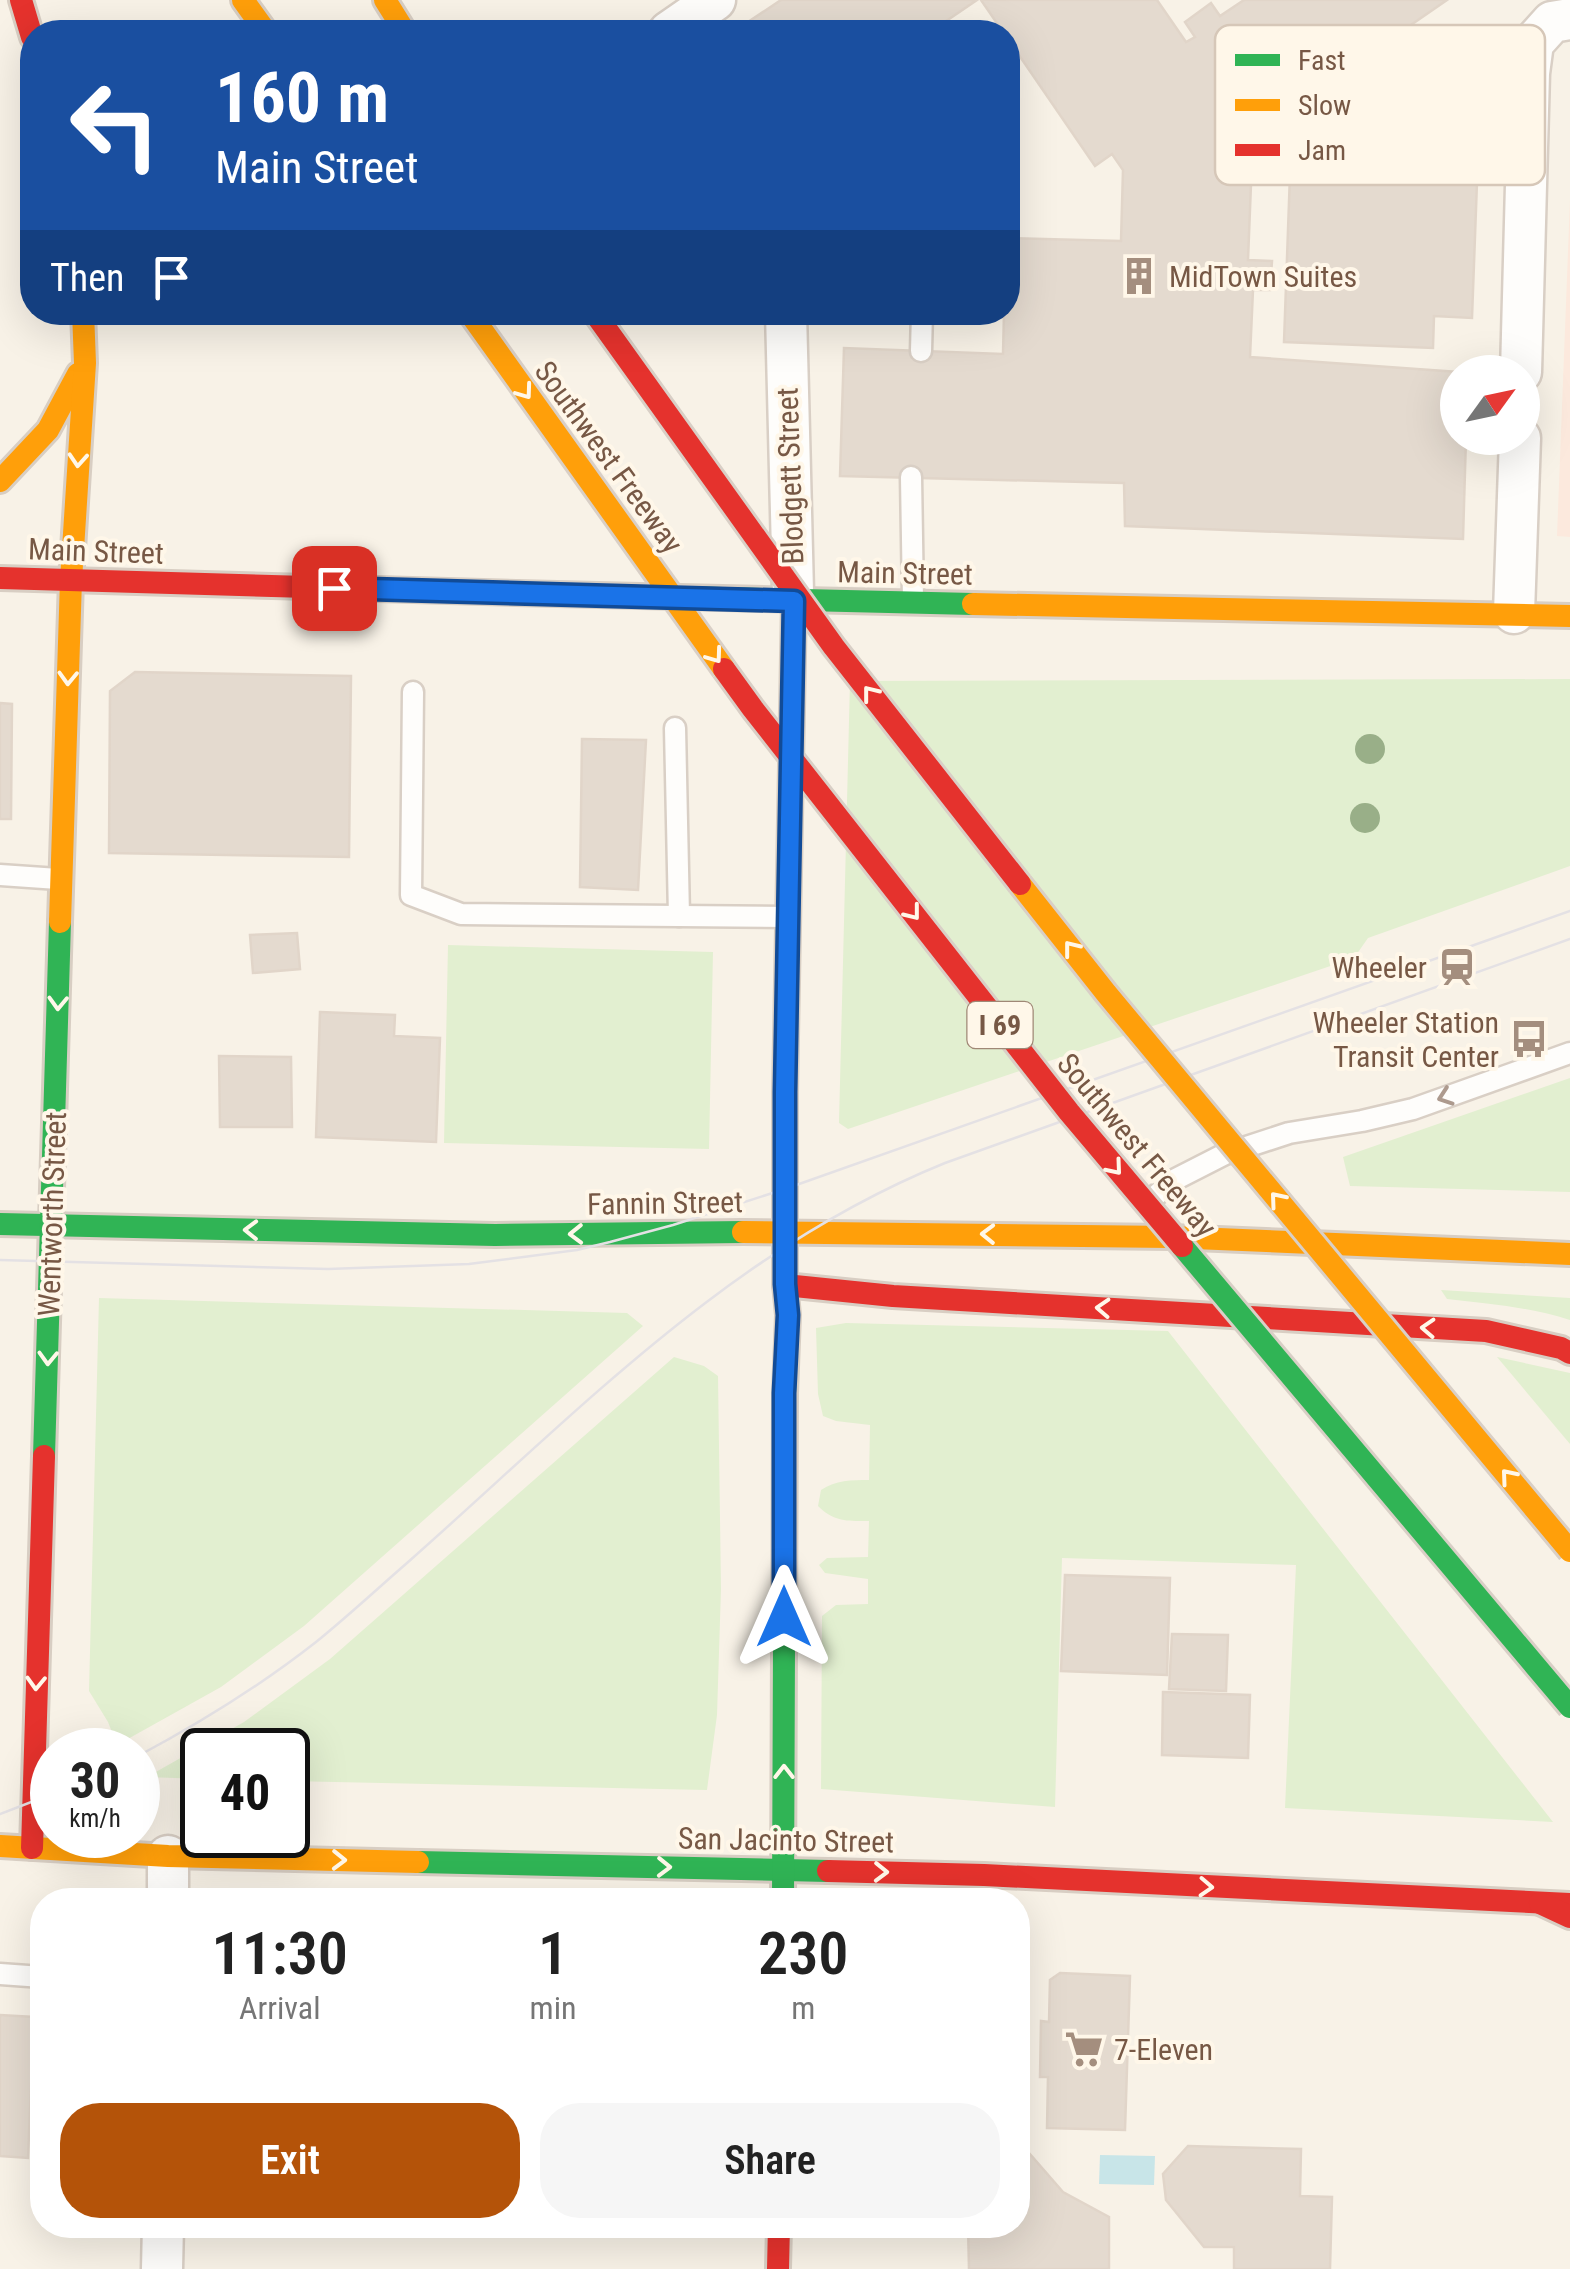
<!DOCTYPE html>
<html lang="en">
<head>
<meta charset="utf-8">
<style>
  body { margin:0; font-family:"Roboto Condensed",sans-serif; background:#f6f6f6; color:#222; height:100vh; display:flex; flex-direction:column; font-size:38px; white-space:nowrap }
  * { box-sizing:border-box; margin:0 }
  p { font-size:32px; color:#767676 }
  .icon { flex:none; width:55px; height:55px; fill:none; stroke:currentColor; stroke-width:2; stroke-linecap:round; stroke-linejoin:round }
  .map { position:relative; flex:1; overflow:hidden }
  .panel { position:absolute; left:30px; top:1888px; width:1000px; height:350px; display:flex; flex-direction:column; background:#fff; border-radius:40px; box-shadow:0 10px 40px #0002 }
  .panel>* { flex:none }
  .top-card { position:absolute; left:20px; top:20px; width:1000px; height:305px; border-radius:40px; box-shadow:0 10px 40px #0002; background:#1a4fa0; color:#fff; overflow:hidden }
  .needle { width:65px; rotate:57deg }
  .fabs { position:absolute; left:1440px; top:355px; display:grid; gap:20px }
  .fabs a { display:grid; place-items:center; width:100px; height:100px; border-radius:50%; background:#fff; box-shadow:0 10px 40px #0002; font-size:50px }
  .speed { position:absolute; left:30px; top:1728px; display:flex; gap:20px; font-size:50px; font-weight:700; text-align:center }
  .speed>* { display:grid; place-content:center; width:130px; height:130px; border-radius:50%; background:#fff; box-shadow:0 10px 40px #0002; line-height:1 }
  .speed small { font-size:25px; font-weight:400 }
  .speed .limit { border:5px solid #111; border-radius:15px; background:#fff; color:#111 }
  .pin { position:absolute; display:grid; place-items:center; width:85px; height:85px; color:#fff; margin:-42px; border-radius:20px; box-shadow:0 5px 15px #0006 }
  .me { position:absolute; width:110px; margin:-55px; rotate:0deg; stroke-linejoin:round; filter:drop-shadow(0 0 8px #0008) }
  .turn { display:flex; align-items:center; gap:35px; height:210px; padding:0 30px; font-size:45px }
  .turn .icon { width:130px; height:130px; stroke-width:2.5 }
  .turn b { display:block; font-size:70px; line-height:85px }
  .then { display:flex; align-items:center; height:95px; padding:0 30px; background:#0003; gap:20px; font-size:38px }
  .eta { display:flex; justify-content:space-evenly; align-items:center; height:170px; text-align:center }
  .eta b { font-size:60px; font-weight:600; line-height:70px }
  .cta { display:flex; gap:20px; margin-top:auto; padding:20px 30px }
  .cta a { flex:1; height:115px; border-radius:40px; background:#b45309; color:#fff; font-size:40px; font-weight:600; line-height:115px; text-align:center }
  .cta a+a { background:#f6f6f6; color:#222 }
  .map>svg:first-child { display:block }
  .commercial { fill:#fce9dd }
  .green { fill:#e2efd0 }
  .water { fill:#c8e5e8 }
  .building { fill:#e4dacf; stroke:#e1d5c9; stroke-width:2.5 }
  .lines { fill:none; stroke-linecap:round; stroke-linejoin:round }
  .lane-casing { stroke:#d9cfc5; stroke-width:25 }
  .street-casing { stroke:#d9cfc5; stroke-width:45 }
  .fast-casing { stroke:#d8cec3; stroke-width:28 }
  .slow-casing { stroke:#d8cec3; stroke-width:28 }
  .jam-casing { stroke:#d8cec3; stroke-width:28 }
  .lane { stroke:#fefdfb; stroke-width:20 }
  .street { stroke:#fefdfb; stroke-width:40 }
  .fast { stroke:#30b455; stroke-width:22 }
  .slow { stroke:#ff9f0a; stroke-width:22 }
  .jam { stroke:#e5322d; stroke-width:22 }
  .tram { stroke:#e4e1e4; stroke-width:2.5 }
  .fast-bridge-casing { stroke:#d9cfc6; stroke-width:28; stroke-linecap:butt }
  .slow-bridge-casing { stroke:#d9cfc6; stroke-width:28; stroke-linecap:butt }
  .jam-bridge-casing { stroke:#d9cfc6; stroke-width:28; stroke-linecap:butt }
  .fast-bridge { stroke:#30b455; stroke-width:22 }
  .slow-bridge { stroke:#ff9f0a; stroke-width:22 }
  .jam-bridge { stroke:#e5322d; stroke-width:22 }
  .tree { fill:#99af88 }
  .oneway { stroke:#fff7e9 }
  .oneway2 { stroke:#ad9a8e }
  .route-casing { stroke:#114b97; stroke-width:25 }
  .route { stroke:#1a73e8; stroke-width:18 }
  .labels { text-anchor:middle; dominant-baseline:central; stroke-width:8; stroke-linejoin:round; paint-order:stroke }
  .shield { fill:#fff7e9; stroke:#a08876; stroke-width:2.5 }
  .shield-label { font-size:28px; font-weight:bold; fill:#775845 }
  .poi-label { font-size:30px; fill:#775845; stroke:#fff7e9; text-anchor:start }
  .street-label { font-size:30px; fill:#775845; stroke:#fff7e9 }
  .key { fill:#fff7e9; stroke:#d6c7b8; stroke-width:2.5 }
  .key-label { font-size:28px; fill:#775845 }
</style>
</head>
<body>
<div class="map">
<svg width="1570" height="2269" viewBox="0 0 1570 2269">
  <rect width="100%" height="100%" fill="#f8f2e7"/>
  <!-- commercial -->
  <path class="commercial" d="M1570,200V537L1557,536Z"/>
  <!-- green -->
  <g class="green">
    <path d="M1570,679V866L1368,938L1354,958L848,1129L839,1123L850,681Z"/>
    <path d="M448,945L713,952L709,1149L444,1143Z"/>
    <path d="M1570,1078V1192L1350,1186L1343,1157Z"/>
    <path d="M1441,1290L1570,1298V1320C1530,1307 1489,1304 1447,1299Z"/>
    <path d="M99,1298L627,1313L643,1326L304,1626L221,1687L117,1745L108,1722L89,1691Z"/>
    <path d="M846,1323L1168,1331L1553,1822L1285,1808L1296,1565L1062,1558L1055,1807L821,1789L822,1616L836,1605L868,1604V1579L825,1573L819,1565L827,1558L868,1557L869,1521C847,1521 834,1522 818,1506L821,1490C836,1480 851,1480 869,1480L870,1425L836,1421L823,1416L818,1394L816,1328Z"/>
    <path d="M674,1357L704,1366L718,1376L721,1589L717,1715L707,1790L288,1781V1750H202V1779L147,1777L244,1722L330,1659Z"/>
    <path d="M1497,1357L1570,1373V1444Z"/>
  </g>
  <!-- water -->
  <path class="water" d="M1100,2155L1155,2156L1154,2185L1099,2184Z"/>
  <!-- building -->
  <g class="building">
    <path d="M781,0H977L930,32H733Z"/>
    <path d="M981,0H1157L1186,42L1195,37L1185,22L1211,3L1220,16L1244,0H1447L1253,134L1248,260L1272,261L1270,290H1253L1250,357L1458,372V438H1466L1463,539L1125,526L1124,483L840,476L844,348L1003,354L1004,312H1008V238L1121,241L1123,170L1112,154L1095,166L1008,39V32H1003Z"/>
    <path d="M1449,44L1482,46L1472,318L1434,316L1433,348L1284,342L1291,146L1332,144L1335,125Z"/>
    <path d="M135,672L351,676L349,857L109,853L110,691Z"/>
    <path d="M0,703L12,704L11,819H0Z"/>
    <path d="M582,739L646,740L638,890L580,887Z"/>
    <path d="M297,933L300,969L253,973L250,935Z"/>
    <path d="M320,1012L395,1015L394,1036L440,1038L436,1142L316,1137Z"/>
    <path d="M219,1056L291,1057L292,1127H220Z"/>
    <path d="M1065,1575L1170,1578L1167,1675L1061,1671Z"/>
    <path d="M1172,1634L1228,1635L1226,1691L1169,1689Z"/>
    <path d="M1163,1692L1250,1695L1248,1758L1162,1755Z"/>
    <path d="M1060,1973L1130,1976L1125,2130L1047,2128L1048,2077H1040L1041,2021L1049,2022L1050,1980Z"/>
    <path d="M0,2015L34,2017L28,2158L0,2156Z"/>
    <path d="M1188,2146L1301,2149L1300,2196L1332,2197L1330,2269H1234V2247H1204L1166,2200L1163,2174Z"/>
    <path d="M1018,2153H1029L1063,2192L1109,2217V2269H969L968,2225H1018Z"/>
  </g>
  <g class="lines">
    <!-- lane casing -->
    <g class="lane-casing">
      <g id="lane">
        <path d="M921,351L922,312"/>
        <path d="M911,477L913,600"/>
        <path d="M413,692L411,895L461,914L787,917"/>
        <path d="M675,728L679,916"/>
        <path d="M0,875L58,879"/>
        <path d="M1147,1203L1174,1180L1225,1154L1289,1133L1362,1121L1413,1109L1570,1053"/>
        <path d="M0,1974L42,1977"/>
      </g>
    </g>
    <!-- street casing -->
    <g class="street-casing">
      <g id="street">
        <path d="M669,32L715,0"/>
        <path d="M786,312L793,592"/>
        <path d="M1521,372L1529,73L1533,43L1552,22L1570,19"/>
        <path d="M1514,613L1520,438"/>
        <path d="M168,1900V1856"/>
        <path d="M162,2269L163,2225"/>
      </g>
    </g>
    <!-- fast casing -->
    <g class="fast-casing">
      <g id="fast">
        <path d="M516,593L973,604"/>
        <path d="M0,1224L495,1235L743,1232"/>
        <path d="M44,1456L60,922"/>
        <path d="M418,1862L828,1871"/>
        <path d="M783,1900L785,1393L788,1315L785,1284"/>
      </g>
    </g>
    <!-- slow casing -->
    <g class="slow-casing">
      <g id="slow">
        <path d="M243,0L266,32"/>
        <path d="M385,0L405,32"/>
        <path d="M0,481L48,430L78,374"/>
        <path d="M71,580L85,363L83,312"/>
        <path d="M973,604L1570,616"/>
        <path d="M60,922L71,580"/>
        <path d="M743,1232L1171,1237L1570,1254"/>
        <path d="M0,1846L168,1856L418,1862"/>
      </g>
    </g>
    <!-- jam casing -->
    <g class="jam-casing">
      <g id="jam">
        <path d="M21,0L32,37"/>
        <path d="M0,578L516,593"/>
        <path d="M785,1284V1092L794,601"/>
        <path d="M785,1285L893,1296L1486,1331L1561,1348L1570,1353"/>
        <path d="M32,1848L44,1456"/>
        <path d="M828,1871L984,1875L1570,1904"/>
        <path d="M1540,1903L1570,1917"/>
        <path d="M778,2269L779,2225"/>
      </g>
    </g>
    <!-- lane -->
    <use href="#lane" class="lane"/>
    <!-- street -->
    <use href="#street" class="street"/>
    <!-- fast -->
    <use href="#fast" class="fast"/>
    <!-- slow -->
    <use href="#slow" class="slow"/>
    <!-- jam -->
    <use href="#jam" class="jam"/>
    <!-- tram -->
    <g class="tram">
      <path d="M0,1260L328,1269L469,1264L577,1250L610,1242L673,1225L785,1189L1570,911"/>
      <path d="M138,1756C200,1723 260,1686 316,1642C347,1617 377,1589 407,1563C578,1412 730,1250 945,1163L1570,939"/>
      <path d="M0,1814L52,1794"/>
    </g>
    <!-- fast-bridge casing -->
    <g class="fast-bridge-casing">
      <path id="fast-bridge" d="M1182,1246L1570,1707"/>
    </g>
    <!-- slow-bridge casing -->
    <g class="slow-bridge-casing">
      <g id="slow-bridge">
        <path d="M469,312L724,669"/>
        <path d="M1020,884L1106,993L1570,1551"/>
      </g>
    </g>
    <!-- jam-bridge casing -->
    <g class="jam-bridge-casing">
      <g id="jam-bridge">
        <path d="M594,312L834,647L1020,884"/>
        <path d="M724,669L753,709L1069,1112L1182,1246"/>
      </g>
    </g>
    <!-- fast-bridge -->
    <use href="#fast-bridge" class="fast-bridge"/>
    <!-- slow-bridge -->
    <use href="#slow-bridge" class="slow-bridge"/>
    <!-- jam-bridge -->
    <use href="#jam-bridge" class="jam-bridge"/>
  </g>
  <!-- trees -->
  <g class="tree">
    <circle cx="1370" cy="749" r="15"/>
    <circle cx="1365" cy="818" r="15"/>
  </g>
  <!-- one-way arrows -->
  <defs><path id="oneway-chevron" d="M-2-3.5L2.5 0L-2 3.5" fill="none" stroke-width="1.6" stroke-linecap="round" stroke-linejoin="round" transform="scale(2.5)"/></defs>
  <g class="oneway">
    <use href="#oneway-chevron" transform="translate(525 392) rotate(54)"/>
    <use href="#oneway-chevron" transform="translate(78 460) rotate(94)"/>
    <use href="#oneway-chevron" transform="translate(715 656) rotate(54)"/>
    <use href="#oneway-chevron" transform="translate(68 678) rotate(92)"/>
    <use href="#oneway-chevron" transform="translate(870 693) rotate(-128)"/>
    <use href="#oneway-chevron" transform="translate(913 913) rotate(52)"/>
    <use href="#oneway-chevron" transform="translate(1071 948) rotate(-128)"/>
    <use href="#oneway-chevron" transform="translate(58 1003) rotate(92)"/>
    <use href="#oneway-chevron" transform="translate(1115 1168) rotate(50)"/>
    <use href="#oneway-chevron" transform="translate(1277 1199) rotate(-130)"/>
    <use href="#oneway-chevron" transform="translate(251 1230) rotate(-179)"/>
    <use href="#oneway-chevron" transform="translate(576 1234) rotate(179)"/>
    <use href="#oneway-chevron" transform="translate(988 1234) rotate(-179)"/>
    <use href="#oneway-chevron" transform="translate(1103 1308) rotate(-177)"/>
    <use href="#oneway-chevron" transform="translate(1428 1328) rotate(-177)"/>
    <use href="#oneway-chevron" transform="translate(48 1358) rotate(92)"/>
    <use href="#oneway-chevron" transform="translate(1508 1476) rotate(-130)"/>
    <use href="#oneway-chevron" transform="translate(36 1683) rotate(92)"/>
    <use href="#oneway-chevron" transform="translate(784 1772) rotate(-90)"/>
    <use href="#oneway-chevron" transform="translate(339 1860) rotate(1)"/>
    <use href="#oneway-chevron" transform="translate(664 1867) rotate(1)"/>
    <use href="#oneway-chevron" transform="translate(881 1872) rotate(1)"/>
    <use href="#oneway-chevron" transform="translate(1206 1887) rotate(3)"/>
  </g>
  <use class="oneway2" href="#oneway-chevron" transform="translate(1445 1097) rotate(161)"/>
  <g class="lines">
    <!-- route casing -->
    <g class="route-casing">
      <path id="route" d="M334,588L794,601L785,1092V1284L788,1315L784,1393V1617"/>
    </g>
    <!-- route -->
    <use href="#route" class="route"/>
  </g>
  <!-- icons -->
  <defs>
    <g id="building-bare" transform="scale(3)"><path d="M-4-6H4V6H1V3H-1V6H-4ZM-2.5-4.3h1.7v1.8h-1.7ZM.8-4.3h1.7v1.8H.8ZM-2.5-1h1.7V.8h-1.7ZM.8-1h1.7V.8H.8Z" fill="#a48e7e" stroke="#fff7e9" stroke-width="2.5" paint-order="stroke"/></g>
    <g id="station-bare" transform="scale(3)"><path d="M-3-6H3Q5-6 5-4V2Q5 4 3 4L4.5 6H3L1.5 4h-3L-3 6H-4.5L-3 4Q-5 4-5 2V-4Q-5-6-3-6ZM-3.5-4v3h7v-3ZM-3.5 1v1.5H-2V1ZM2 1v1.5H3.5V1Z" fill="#a48e7e" stroke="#fff7e9" stroke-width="2.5" paint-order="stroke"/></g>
    <g id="bus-bare" transform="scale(3)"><path d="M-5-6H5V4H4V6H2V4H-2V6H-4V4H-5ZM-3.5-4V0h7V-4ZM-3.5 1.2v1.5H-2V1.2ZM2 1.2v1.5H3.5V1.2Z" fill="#a48e7e" stroke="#fff7e9" stroke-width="2.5" paint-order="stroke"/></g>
    <g id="supermarket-bare" transform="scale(3)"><path d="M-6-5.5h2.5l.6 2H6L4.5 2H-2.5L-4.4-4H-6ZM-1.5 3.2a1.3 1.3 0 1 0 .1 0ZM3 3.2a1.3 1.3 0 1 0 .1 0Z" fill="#a48e7e" stroke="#fff7e9" stroke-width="2.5" paint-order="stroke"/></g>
  </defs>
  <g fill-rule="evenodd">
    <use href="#building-bare" x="1139" y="276"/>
    <use href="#station-bare" x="1457" y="967"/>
    <use href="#bus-bare" x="1529" y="1039"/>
    <use href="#supermarket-bare" x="1084" y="2049"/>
  </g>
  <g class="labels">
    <!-- shield labels -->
    <rect class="shield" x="967.5" y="1002" width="65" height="46" rx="8"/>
    <g class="shield-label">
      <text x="1000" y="1025">I 69</text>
    </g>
    <!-- poi labels -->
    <g class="poi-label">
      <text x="1169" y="276">MidTown Suites</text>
      <text x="1427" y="967" text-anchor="end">Wheeler</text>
      <text x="1499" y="1022" text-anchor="end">Wheeler Station<tspan x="1499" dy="34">Transit Center</tspan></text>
      <text x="1114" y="2049">7-Eleven</text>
    </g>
    <!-- street labels -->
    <g class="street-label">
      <text transform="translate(609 457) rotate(54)">Southwest Freeway</text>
      <text transform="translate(790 476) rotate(-92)">Blodgett Street</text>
      <text transform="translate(96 551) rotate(2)">Main Street</text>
      <text transform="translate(905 573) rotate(1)">Main Street</text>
      <text transform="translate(1137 1145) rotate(50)">Southwest Freeway</text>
      <text transform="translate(665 1203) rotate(-1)">Fannin Street</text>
      <text transform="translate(52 1214) rotate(-88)">Wentworth Street</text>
      <text transform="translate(786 1840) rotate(1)">San Jacinto Street</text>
    </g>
  </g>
  <!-- legend -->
  <rect x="1215" y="25" width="330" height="160" rx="15" class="key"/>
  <rect x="1235" y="54" width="45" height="12" fill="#30b455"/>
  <rect x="1235" y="99" width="45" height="12" fill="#ff9f0a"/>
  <rect x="1235" y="144" width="45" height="12" fill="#e5322d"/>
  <g class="key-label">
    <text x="1298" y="70">Fast</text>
    <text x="1298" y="115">Slow</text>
    <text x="1298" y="160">Jam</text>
  </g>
</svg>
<div class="fabs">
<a><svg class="needle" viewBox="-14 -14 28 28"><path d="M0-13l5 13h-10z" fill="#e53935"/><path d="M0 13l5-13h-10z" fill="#767676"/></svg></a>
</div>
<div class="speed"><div>30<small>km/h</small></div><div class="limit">40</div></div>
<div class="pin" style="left:334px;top:588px;background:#d93025"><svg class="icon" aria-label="arrive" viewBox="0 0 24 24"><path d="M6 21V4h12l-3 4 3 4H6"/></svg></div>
<svg class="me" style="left:784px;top:1617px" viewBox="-20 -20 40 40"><path d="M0-17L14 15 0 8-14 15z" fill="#1a73e8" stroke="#fff" stroke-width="4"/></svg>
<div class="top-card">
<div class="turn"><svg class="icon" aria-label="left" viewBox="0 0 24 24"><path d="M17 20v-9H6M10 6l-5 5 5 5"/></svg><div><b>160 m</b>Main Street</div></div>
<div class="then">Then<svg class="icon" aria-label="arrive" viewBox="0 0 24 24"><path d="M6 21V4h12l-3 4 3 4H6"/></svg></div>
</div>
<section class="panel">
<div class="eta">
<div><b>11:30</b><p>Arrival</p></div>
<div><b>1</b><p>min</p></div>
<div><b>230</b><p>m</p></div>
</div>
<div class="cta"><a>Exit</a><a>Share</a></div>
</section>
</div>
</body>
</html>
